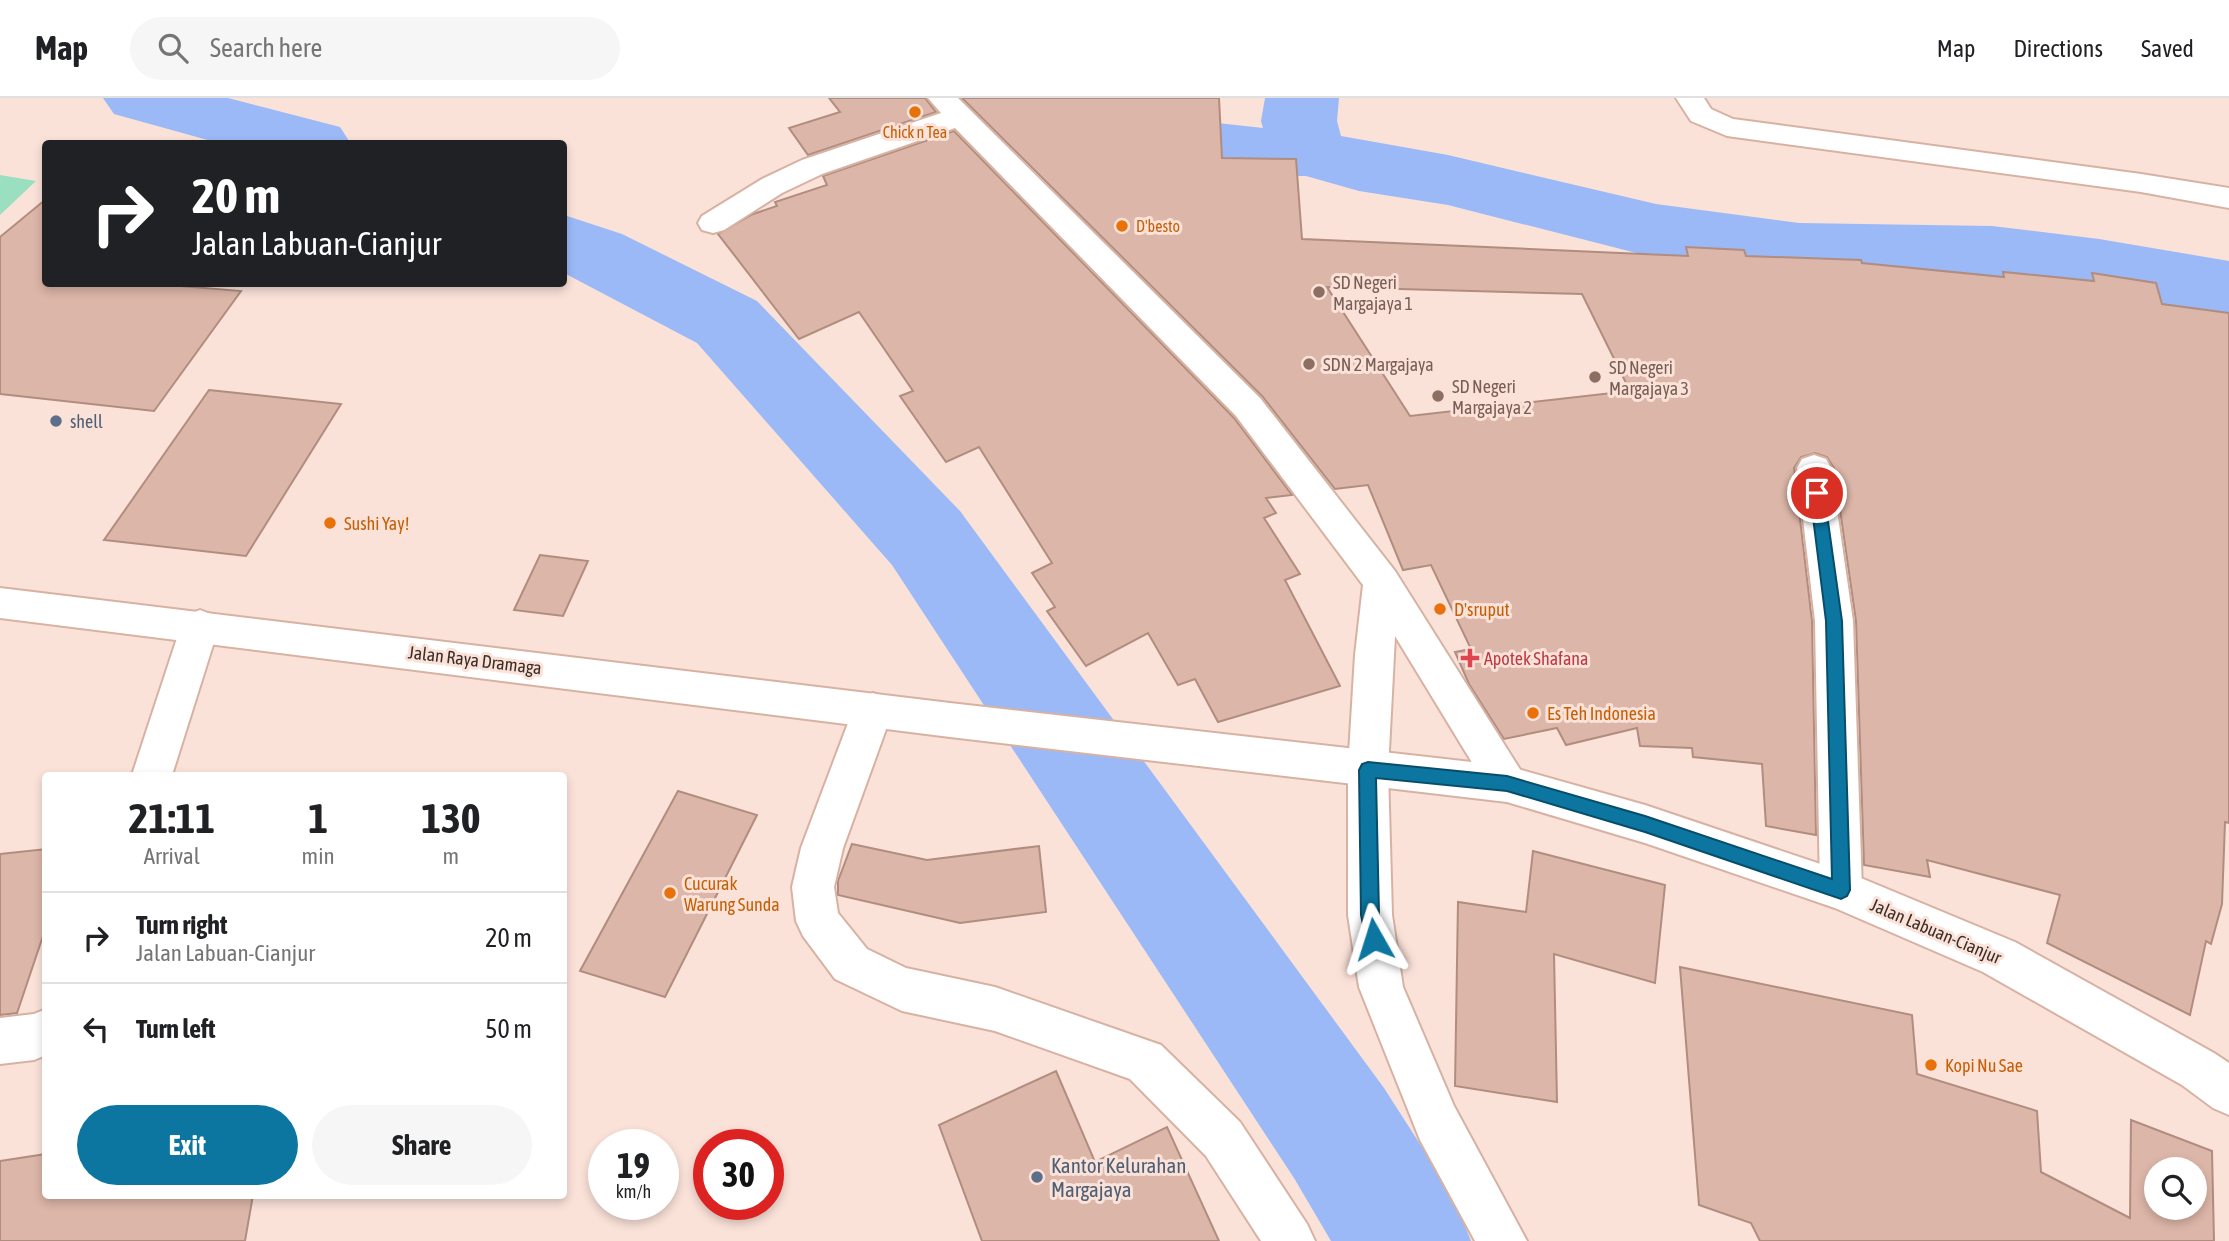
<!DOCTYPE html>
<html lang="en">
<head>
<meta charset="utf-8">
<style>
  body { margin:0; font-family:"Asap Condensed",sans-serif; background:#f6f6f6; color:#202124; height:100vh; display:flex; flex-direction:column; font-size:26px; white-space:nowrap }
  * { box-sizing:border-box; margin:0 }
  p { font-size:23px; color:#757577 }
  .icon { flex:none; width:38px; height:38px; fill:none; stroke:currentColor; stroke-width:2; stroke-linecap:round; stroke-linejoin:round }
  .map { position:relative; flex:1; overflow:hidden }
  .sheet { position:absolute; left:42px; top:674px; width:525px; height:427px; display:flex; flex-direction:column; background:#fff; border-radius:7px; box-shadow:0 4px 10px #0003 }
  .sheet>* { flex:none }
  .hud { position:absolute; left:42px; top:42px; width:525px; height:147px; border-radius:7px; box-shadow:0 4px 10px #0003; background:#202124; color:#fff; overflow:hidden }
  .fabs { position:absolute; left:2144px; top:1059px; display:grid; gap:14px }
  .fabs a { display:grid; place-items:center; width:63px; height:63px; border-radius:50%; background:#fff; box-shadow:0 4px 10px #0003; font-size:35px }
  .speed { position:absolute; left:588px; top:1031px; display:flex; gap:14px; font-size:35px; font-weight:700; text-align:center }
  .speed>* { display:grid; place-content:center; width:91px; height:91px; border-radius:50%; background:#fff; box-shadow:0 4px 10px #0003; line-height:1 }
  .speed small { font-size:18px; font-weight:400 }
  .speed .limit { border:10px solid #d22; background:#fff; color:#111 }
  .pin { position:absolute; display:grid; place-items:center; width:60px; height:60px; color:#fff; margin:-30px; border:4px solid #fff; border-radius:50%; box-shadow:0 2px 7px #0007 }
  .me { position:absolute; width:77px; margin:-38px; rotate:354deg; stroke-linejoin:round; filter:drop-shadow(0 0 5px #0008) }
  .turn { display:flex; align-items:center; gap:24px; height:147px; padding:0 35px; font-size:32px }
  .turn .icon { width:91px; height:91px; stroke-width:2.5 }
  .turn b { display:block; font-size:49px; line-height:60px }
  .eta { display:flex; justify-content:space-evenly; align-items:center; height:119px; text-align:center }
  .eta b { font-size:42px; font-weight:700; line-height:49px }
  .button { display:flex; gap:14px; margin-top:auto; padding:14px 35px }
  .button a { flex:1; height:80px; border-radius:42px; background:#0c76a1; color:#fff; font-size:28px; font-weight:700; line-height:80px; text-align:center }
  .button a+a { background:#f6f6f6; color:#202124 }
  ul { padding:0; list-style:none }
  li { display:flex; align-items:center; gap:21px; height:91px; padding:0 35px; border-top:2px solid #e0e0e0 }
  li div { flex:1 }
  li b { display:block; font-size:26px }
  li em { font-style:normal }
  header { display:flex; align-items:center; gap:42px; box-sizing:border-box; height:98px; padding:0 35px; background:#fff; border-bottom:2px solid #e0e0e0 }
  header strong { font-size:33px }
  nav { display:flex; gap:38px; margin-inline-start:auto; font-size:24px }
  .search { width:490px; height:63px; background:#f6f6f6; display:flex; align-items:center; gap:18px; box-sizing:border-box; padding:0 24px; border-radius:38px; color:#757577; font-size:26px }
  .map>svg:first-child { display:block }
  .green { fill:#9adfc0 }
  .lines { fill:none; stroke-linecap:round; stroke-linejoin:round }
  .river { fill:#9ab9f6; fill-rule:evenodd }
  .building { fill:#dcb6a8; stroke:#b18d7f; stroke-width:2; fill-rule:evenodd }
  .minor-casing { stroke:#d7b2a3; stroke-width:4 }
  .highway-casing { stroke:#d7b2a3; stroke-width:4 }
  .minor { fill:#fff; fill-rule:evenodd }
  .highway { fill:#fff; fill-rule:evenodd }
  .route { fill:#0c76a1; stroke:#084d69; stroke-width:2 }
  .food-dot { fill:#e8710a; stroke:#fae2d9; stroke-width:2.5 }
  .education-dot { fill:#8d6e63; stroke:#fae2d9; stroke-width:2.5 }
  .service-dot { fill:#5c6f8a; stroke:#fae2d9; stroke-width:2.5 }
  .health-dot { fill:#e0444e; stroke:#fae2d9; stroke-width:2.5 }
  .labels { text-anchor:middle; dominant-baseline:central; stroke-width:6; stroke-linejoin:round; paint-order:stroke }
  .far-food-label { font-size:16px; fill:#c56008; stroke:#fae2d9 }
  .education-label { font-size:18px; fill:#785e54; stroke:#fae2d9; text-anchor:start }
  .service-label { font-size:18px; fill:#4e5e75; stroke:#fae2d9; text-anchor:start }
  .food-label { font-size:18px; fill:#c56008; stroke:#fae2d9; text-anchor:start }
  .health-label { font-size:18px; fill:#be3a42; stroke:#fae2d9; text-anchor:start }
  .street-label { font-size:18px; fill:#3c2d27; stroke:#fae2d9 }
  .near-service-label { font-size:21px; fill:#4e5e75; stroke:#fae2d9; text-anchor:start }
</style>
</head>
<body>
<header>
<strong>Map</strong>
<div class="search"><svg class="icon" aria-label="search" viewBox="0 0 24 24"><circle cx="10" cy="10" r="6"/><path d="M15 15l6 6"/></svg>Search here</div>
<nav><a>Map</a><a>Directions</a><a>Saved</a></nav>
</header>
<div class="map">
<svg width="2229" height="1143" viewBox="0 0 2229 1143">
  <rect width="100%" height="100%" fill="#fae2d9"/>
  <!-- green -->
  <path class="green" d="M0,77L36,83L0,117Z"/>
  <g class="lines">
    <!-- river -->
    <g class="river">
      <path d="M103,0H228L340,29L351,46H222L114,16Z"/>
      <path d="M1002,0H1112L1181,21L1263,30L1261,23L1265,0H1339L1337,23L1341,38L1448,57L1656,106L1799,125L1992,128L2099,141L2229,163V221L2099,197L1992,184L1799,181L1656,160L1448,107L1359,93L1306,78H1245L1175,68L1019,20Z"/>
      <path d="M564,117L622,136L757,203L960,413L1384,990L1452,1096L1471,1143H1331L1294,1080L892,467L697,245L564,175Z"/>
    </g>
  </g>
  <!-- building -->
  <g class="building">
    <path d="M829,0H925L936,14L808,57L789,30L840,14Z"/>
    <path d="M962,0H1219L1222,60L1296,61L1302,141L1688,158L1686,149L1744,152L1746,158L1861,162L1862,165L2004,179L2003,174L2094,183L2092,175L2156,185L2162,206L2229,215V725L2225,724L2222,806L2211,846L2206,843L2190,917L2047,845L2060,797L1927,762L1930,779L1864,767L1856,523L1834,370L1827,359L1815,355L1801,359L1794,370L1812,523L1816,737L1766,728L1762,666L1693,659L1692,650L1640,648L1637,630L1566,647L1557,630L1504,641L1469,586L1455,554L1471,551L1431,467L1403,472L1368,387L1335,391L1262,298ZM1327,189L1582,196L1630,293L1410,318Z"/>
    <path d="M954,33L1234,320L1292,397L1266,400L1276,415L1264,420L1300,476L1285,482L1340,588L1218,624L1195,581L1178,587L1148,535L1086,568L1047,513L1055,509L1032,475L1052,465L979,349L946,364L900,298L913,293L859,214L799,241L718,136L753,116L777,108L775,104L827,87L823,78Z"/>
    <path d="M46,101V186H157L241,193L154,313L0,296V139Z"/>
    <path d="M209,292L341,306L246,458L104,442Z"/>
    <path d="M540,457L588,463L563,518L514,512Z"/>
    <path d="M678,693L757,717L665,899L580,873Z"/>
    <path d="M852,746L927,762L1039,748L1046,814L960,825L838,797V783Z"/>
    <path d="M46,751V829L17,915L0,917V756Z"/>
    <path d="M1533,753L1665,787L1655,885L1554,856L1557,1004L1455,988L1458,804L1526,814Z"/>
    <path d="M1680,869L1912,917L1917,976L2037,1013L2041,1074L2130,1120L2131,1022L2212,1053L2214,1143H1760L1751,1125L1699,1107ZM2156,1071H2194V1110H2156Z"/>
    <path d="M1056,973L1095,1064L1167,1029L1219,1143H982L939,1027Z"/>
    <path d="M46,1056V1097H253L245,1143H0V1063Z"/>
  </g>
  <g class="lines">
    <!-- minor casing -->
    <g class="minor-casing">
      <g id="minor">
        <path d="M928,0H958L1260,300L1395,473L1521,673L1527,686L1521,699L1507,704L1493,699L1395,538L1388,672L1392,817L1403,889L1454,1008L1527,1143H1475L1420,1042L1359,889L1348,817V672L1355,557L1363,487L1236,318L955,30L822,76L782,95L724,132L713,135L702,132L698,125L702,118L762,81L802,62L941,15Z"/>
        <path d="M1676,0H1704L1711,11L1733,21L2141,76L2229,90V110L2141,94L1727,38L1691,23Z"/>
        <path d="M1814,357L1826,361L1831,370L1853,523L1862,792L1856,806L1841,812L1826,806L1820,792L1815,523L1797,370L1802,361Z"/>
        <path d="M200,512L213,517L219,528L172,677H132L181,528L187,517Z"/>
        <path d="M873,595L887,600L893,612L843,750L834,789L838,815L867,851L906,870L995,889L1161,947L1240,1024L1307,1126L1315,1143H1261L1206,1058L1130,981L995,933L902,913L835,881L803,838L796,823L792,789L801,750L853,612L859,600Z"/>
        <path d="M46,911V957L34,962L0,966V920L34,916Z"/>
      </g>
    </g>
    <!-- highway casing -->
    <g class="highway-casing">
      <path id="highway" d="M0,490L950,605L1507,668L1645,707L1856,778L2015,844L2214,955L2229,965V1017L2213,1010L2182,987L1983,874L1835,810L1645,745L1507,704L950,639L0,520Z"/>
    </g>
    <!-- minor -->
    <use href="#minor" class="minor"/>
    <!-- highway -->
    <use href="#highway" class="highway"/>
  </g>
  <!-- route -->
  <path class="route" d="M1817,389L1824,395L1842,523L1850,792L1847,798L1841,801L1645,734L1507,693L1376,680L1379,817L1383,841L1380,847L1374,850L1367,847L1361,817L1359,672L1362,666L1368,664L1507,678L1645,718L1832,781L1826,523L1810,395Z"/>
  <!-- markers -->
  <g class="food-dot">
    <circle cx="915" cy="14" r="7"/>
    <circle cx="1122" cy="128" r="7"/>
    <circle cx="330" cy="425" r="7"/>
    <circle cx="1440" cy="511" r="7"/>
    <circle cx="1533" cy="615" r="7"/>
    <circle cx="670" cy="795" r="7"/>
    <circle cx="1931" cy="967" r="7"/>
  </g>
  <g class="education-dot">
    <circle cx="1319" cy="194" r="7"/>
    <circle cx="1309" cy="266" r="7"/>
    <circle cx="1595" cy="279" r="7"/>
    <circle cx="1438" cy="298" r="7"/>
  </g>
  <g class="service-dot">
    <circle cx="56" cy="323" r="7"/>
    <circle cx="1037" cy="1079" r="7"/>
  </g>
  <path class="health-dot" d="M1466.5 549.5h7v7h7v7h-7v7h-7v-7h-7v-7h7z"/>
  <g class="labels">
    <!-- far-food labels -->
    <g class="far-food-label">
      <text x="915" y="34">Chick n Tea</text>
      <text x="1136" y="128" text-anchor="start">D'besto</text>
    </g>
    <!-- education labels -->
    <g class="education-label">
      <text x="1333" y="184">SD Negeri<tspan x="1333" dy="21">Margajaya 1</tspan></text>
      <text x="1323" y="266">SDN 2 Margajaya</text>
      <text x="1609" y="269">SD Negeri<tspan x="1609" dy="21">Margajaya 3</tspan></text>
      <text x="1452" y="288">SD Negeri<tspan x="1452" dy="21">Margajaya 2</tspan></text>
    </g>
    <!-- service labels -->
    <g class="service-label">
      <text x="70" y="323">shell</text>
    </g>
    <!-- food labels -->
    <g class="food-label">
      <text x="344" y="425">Sushi Yay!</text>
      <text x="1454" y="511">D'sruput</text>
      <text x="1547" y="615">Es Teh Indonesia</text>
      <text x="684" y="785">Cucurak<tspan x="684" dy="21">Warung Sunda</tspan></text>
      <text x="1945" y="967">Kopi Nu Sae</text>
    </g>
    <!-- health labels -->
    <g class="health-label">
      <text x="1484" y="560">Apotek Shafana</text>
    </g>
    <!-- street labels -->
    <g class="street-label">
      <text transform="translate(475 562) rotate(7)">Jalan Raya Dramaga</text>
      <text transform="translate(1936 833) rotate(23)">Jalan Labuan-Cianjur</text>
    </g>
    <!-- near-service labels -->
    <g class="near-service-label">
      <text x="1051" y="1067">Kantor Kelurahan<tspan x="1051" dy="24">Margajaya</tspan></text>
    </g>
  </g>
</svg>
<div class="fabs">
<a><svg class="icon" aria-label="search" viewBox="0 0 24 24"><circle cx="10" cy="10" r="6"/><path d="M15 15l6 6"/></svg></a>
</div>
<div class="speed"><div>19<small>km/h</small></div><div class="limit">30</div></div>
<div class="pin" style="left:1817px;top:395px;background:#d93025"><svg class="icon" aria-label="arrive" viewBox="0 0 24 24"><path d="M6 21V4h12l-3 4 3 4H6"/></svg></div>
<svg class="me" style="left:1374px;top:841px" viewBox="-20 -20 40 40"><path d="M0-17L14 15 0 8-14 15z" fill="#0c76a1" stroke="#fff" stroke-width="4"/></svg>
<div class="hud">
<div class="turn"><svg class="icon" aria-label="right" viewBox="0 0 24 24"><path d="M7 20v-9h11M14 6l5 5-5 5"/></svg><div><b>20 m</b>Jalan Labuan-Cianjur</div></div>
</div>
<section class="sheet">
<div class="eta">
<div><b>21:11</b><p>Arrival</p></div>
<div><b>1</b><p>min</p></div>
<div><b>130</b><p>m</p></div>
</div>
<ul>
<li><svg class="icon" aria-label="right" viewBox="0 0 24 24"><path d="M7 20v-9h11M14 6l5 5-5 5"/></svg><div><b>Turn right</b><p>Jalan Labuan-Cianjur</p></div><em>20 m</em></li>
<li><svg class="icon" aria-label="left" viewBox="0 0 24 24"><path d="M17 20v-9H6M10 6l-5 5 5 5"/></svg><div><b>Turn left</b></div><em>50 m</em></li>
</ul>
<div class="button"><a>Exit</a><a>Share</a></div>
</section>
</div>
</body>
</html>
